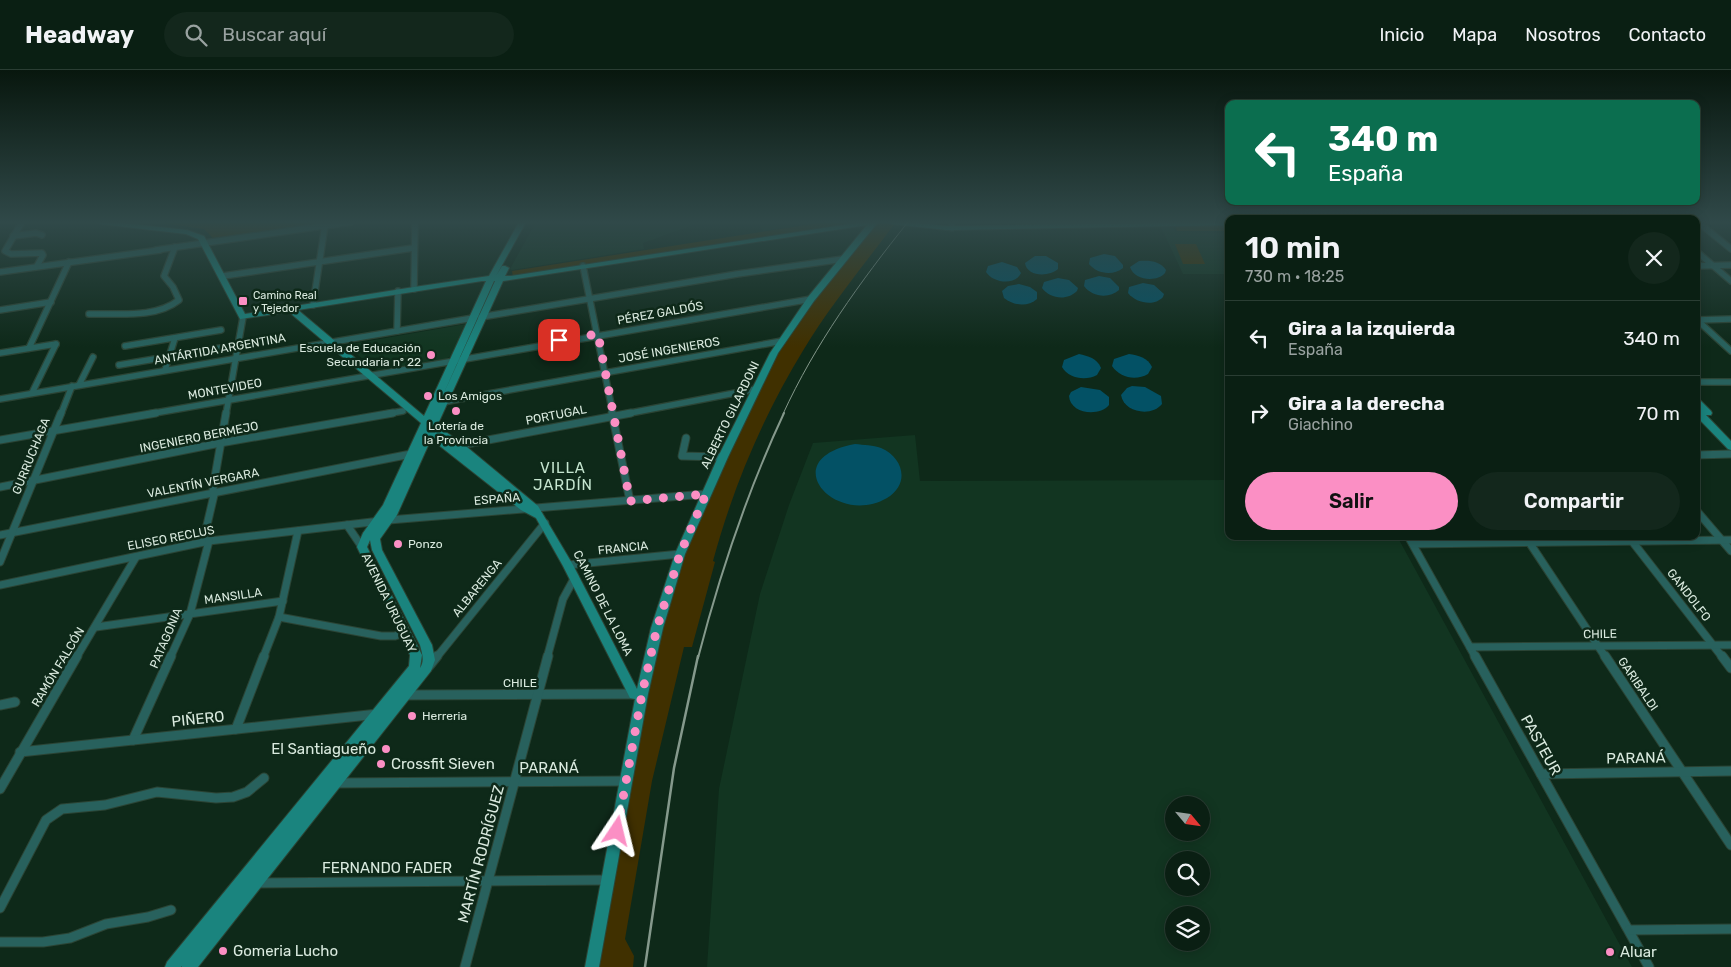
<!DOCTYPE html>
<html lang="es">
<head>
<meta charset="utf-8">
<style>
  body { margin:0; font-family:Rubik,sans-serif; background:#13271c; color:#f1f3f6; height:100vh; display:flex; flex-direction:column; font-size:19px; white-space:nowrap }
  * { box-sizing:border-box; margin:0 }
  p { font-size:16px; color:#99a2a0 }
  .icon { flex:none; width:28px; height:28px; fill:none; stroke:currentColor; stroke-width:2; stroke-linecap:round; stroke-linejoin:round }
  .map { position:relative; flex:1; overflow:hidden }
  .panel { position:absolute; left:1225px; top:145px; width:475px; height:325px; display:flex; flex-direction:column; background:#0a1f13; border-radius:10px; box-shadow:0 2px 12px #0003,0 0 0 1px #2a3d33 }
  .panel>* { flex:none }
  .top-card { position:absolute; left:1225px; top:30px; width:475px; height:105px; border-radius:10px; box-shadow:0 2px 12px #0003,0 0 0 1px #2a3d33; background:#0b6e4f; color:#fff; overflow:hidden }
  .needle { width:32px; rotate:119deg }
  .buttons { position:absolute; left:1165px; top:726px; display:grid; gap:10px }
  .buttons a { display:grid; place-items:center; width:45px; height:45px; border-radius:50%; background:#0a1f13; box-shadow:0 2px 12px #0003,0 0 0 1px #2a3d33; font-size:25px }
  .pin { position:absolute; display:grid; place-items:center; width:42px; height:42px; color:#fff; margin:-21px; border-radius:10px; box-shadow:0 2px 8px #0006 }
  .me { position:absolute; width:55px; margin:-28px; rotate:10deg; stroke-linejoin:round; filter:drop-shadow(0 0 4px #0008) }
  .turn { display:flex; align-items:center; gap:18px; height:105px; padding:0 20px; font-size:22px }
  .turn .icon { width:65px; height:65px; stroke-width:2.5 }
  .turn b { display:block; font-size:35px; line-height:42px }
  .round { display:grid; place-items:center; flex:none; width:52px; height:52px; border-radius:26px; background:#13271c }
  .head { display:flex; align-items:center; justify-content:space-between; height:85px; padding:0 20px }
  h1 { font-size:30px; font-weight:600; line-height:38px }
  .primary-button { display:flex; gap:10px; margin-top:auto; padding:10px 20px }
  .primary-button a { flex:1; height:58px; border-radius:30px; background:#fb8fc4; color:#111; font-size:20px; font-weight:600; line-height:58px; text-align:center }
  .primary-button a+a { background:#13271c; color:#f1f3f6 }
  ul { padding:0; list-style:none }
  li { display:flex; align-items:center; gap:15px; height:75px; padding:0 20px; border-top:1px solid #2a3d33 }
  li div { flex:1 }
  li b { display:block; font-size:19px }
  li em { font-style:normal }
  header { display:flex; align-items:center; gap:30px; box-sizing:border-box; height:70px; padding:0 25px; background:#0a1f13; border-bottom:1px solid #2a3d33 }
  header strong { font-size:24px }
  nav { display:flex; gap:28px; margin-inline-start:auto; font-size:18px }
  .search { width:350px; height:45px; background:#13271c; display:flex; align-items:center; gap:12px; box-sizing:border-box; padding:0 18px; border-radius:28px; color:#99a2a0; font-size:19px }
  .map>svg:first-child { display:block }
  .built { fill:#123521; fill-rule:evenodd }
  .green { fill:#403000 }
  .water { fill:#035165 }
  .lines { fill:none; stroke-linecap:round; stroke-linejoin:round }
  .street-far2-casing { stroke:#2b4435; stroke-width:8 }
  .street-far1-casing { stroke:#2b4435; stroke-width:9 }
  .street-casing { stroke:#2b4435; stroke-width:11 }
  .secondary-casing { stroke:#2b4435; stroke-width:2 }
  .street-far2 { stroke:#28615d; stroke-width:5.5 }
  .street-far1 { stroke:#28615d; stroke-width:7 }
  .street { stroke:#28615d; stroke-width:9 }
  .secondary { fill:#1a847e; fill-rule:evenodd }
  .rail-far2 { stroke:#85998c; stroke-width:1 }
  .rail-far1 { stroke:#85998c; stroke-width:2 }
  .rail { stroke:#85998c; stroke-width:2.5 }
  .route { stroke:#fb8fc4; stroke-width:9; stroke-dasharray:0 16.2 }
  .poi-dot { fill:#fb8fc4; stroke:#0e2919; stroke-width:2 }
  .labels { text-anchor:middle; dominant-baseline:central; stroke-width:5; stroke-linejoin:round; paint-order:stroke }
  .far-poi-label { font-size:11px; fill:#daeadf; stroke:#0e2919; text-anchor:start }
  .street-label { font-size:12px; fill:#daeadf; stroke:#0e2919 }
  .poi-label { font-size:12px; fill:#daeadf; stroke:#0e2919; text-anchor:start }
  .quarter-label { font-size:15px; letter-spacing:1px; fill:#c6e6d0; stroke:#0e2919 }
  .near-street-label { font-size:15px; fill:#daeadf; stroke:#0e2919 }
  .near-poi-label { font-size:15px; fill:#daeadf; stroke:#0e2919; text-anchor:start }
</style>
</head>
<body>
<header>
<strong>Headway</strong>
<div class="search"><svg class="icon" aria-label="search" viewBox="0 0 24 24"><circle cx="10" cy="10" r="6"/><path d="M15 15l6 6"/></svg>Buscar aquí</div>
<nav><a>Inicio</a><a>Mapa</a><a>Nosotros</a><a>Contacto</a></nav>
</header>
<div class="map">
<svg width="1731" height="897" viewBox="0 0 1731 897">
  <rect width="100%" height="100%" fill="#0e2919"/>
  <!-- built -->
  <g class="built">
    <path d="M536,152H701L643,173L644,179L512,200L510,199Z"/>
    <path d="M759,152H819L763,161Z"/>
    <path d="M1161,157H1173L1176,162L1229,163V204H1183Z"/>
    <path d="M466,254L451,286L446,289L378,300L347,277L351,274Z"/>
    <path d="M915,365L920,411L1229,410V466H1397L1632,897H707L719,719L760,524L789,435L813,373ZM1174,735H1201V762H1174ZM1174,790H1201V818H1174ZM1174,845H1201V872H1174Z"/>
  </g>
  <!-- green -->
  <g class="green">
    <path d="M154,152H333L213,168L204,159Z"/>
    <path d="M825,152H863L513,207L512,201Z"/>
    <path d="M878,153L898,154L893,156C863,196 830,236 804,279C764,344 733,417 713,491L715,492L692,577H684L652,711L625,869L634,886L633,897H597L646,625L666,547L685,482L759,319L778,284L815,230L874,154Z"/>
    <path d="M1175,156H1229V161H1177Z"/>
    <path d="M1175,174H1196L1205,194H1183Z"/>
  </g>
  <!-- water -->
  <g class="water">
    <path d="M1104,184L1115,186L1123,195V198C1113,206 1097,204 1089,194L1090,188Z"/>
    <path d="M1035,186H1046L1058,193V199C1049,207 1027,207 1025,193Z"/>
    <path d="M1139,191C1150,190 1160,191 1166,200L1165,203C1156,213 1134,210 1130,197Z"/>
    <path d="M1002,192L1017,197L1021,203C1015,216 993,213 986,202L988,196Z"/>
    <path d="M1099,206L1110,208L1119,217V220C1109,229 1092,227 1084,216L1085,210Z"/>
    <path d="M1058,208L1069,210L1078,218L1077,221C1067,231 1050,229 1042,218L1044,212Z"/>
    <path d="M1143,213L1154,215L1164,224L1163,227C1154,237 1136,233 1128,223L1129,217Z"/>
    <path d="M1019,214L1030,217L1037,222V229C1028,237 1014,236 1004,228L1002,221L1008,216Z"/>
    <path d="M1079,284C1088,286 1097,288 1101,298L1097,305C1086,311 1069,309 1062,297L1064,290Z"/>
    <path d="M1129,284C1138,285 1148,288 1152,297L1148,304C1136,311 1120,308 1112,296L1114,289Z"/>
    <path d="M1132,316L1145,317L1161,326L1162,334C1152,347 1124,343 1121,325L1127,318Z"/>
    <path d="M1081,317L1100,320L1109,327V335C1099,347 1070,344 1069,326L1071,322Z"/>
    <path d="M855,374C864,375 873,375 881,378C904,388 910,414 887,428C835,458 774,389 855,374Z"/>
  </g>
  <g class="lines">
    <!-- street-far2 casing -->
    <g class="street-far2-casing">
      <g id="street-far2">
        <path d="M22,152L5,181L11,184L42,183L43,185L37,196"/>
        <path d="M952,152V158"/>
        <path d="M1698,152L1731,179"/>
        <path d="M13,166L36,163L42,165"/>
        <path d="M156,180L351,152"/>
        <path d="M1696,181L1731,211"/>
        <path d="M583,196L613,344"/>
        <path d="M1696,196L1731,195"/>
        <path d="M0,202L160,180"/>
        <path d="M223,206L413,178"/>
        <path d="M414,219L415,152"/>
        <path d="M313,235L325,155"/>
        <path d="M0,240L51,232"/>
        <path d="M89,244C117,243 155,249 179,230L173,217L164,206L175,177"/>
        <path d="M481,247L737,204L843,189"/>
        <path d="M1696,249L1731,281"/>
        <path d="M1697,250L1731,249"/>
        <path d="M397,261L398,221"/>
        <path d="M125,276L221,260"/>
        <path d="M29,278L69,192"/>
        <path d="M0,283L56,274"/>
        <path d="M119,295L220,278"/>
        <path d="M165,300L175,268"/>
        <path d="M1696,312H1731"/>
        <path d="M79,315L93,287"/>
        <path d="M32,323L56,274"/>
        <path d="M0,329L473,248"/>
        <path d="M443,332L782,271"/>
        <path d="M61,344L72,316"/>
        <path d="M149,344L811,229"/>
        <path d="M226,344L243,247"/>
        <path d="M386,344L403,341"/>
        <path d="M625,344L756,319"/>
      </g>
    </g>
    <!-- street-far1 casing -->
    <g class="street-far1-casing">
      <g id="street-far1">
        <path d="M612,343L630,431"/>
        <path d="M686,368L682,386L723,387"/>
        <path d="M0,370L156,343"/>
        <path d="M456,376L631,343"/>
        <path d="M1696,385L1731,384"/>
        <path d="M0,417L220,373L393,343"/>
        <path d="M1696,440L1731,481"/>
        <path d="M347,455L362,477"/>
        <path d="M0,465L411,384"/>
        <path d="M1408,466L1476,588"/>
        <path d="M1525,466L1606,588"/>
        <path d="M1628,466L1723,588"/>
        <path d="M203,472L214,425L213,418L226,343"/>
        <path d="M1413,474L1731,470"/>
        <path d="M0,492L61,343"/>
        <path d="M568,495L680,484"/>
        <path d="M0,515L209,471L389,450L706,424"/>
        <path d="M279,547L381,566H395L405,562"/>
        <path d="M96,557L283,531"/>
        <path d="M1470,577L1731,575"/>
        <path d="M76,588L136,487"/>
        <path d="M170,588L190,544L209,471"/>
        <path d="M263,588L279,547L298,461"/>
        <path d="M436,588L545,453"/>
        <path d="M547,588L563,529L575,507"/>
      </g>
    </g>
    <!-- street casing -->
    <g class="street-casing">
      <g id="street">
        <path d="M1475,586L1649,897"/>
        <path d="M1605,586L1731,775"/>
        <path d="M1722,586L1731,598"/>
        <path d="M429,596L437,586"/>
        <path d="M406,625L634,624"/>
        <path d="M0,635L15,632"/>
        <path d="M236,659L264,586"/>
        <path d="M133,670L171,586"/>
        <path d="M20,682L378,644"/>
        <path d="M1541,704L1731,701"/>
        <path d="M334,713L626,711"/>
        <path d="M0,719L77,586"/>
        <path d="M256,813L608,810"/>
        <path d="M0,838L46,750L62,739L105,735L157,722L216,728L233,727L247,722L264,708"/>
        <path d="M1629,860L1731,859"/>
        <path d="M0,872H43L70,868L106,854L148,847L171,840"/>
        <path d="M465,897L548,586"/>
      </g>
    </g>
    <!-- secondary casing -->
    <g class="secondary-casing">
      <g id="secondary">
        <path d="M96,152H115L187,160L204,166L245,244L414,217L489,206L519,152H526L496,206L502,196H505L509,198L505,206H511L863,152H878L814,231L778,283L728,387L685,484L663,558L648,624L599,897H585L635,629L630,628L563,496L536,448L521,440L431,369L397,445L380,469L382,480L432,575L435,590L431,601L198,897H182V896L181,897H165L167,892L409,596L410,585L357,477L363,463L383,435L421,353L289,242L240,249L198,169L186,164L100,154ZM867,155L808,227L770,283L718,387L675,484L651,558L637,619L573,495L538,436L462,373L437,356L503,211ZM482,211H486L424,346L298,240ZM494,211H495L443,325ZM370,470L372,480L420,575C422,583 425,591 420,598L422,585L367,477Z"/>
        <path d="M888,152H908L947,156L1229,152V155L947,160L892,154Z"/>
        <path d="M1696,328L1699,329L1711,341L1712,343L1711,345H1706L1731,371V380L1728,379L1696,346Z"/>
      </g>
    </g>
    <!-- street-far2 -->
    <use href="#street-far2" class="street-far2"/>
    <!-- street-far1 -->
    <use href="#street-far1" class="street-far1"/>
    <!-- street -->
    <use href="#street" class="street"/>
    <!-- secondary -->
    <use href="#secondary" class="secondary"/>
    <!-- rail-far2 -->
    <path class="rail-far2" d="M783,344C815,274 860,212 908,152"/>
    <!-- rail-far1 -->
    <path class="rail-far1" d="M698,588C720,503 747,422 784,343"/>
    <!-- rail -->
    <path class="rail" d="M645,897L674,698L698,586"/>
  </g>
  <!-- sky -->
  <linearGradient id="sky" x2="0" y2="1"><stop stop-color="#08170e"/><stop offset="0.55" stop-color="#304949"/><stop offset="1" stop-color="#304949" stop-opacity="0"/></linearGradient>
  <rect width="1731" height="277" fill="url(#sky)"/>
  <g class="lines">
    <!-- route -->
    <path class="route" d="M559,270L598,264L630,431L706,424L680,484L657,558L642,624L617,761"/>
  </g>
  <!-- markers -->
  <g class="poi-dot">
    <rect x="238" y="226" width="10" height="10" rx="2.5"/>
    <circle cx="431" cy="285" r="5"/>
    <circle cx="428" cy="326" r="5"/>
    <circle cx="456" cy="341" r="5"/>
    <circle cx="398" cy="474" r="5"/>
    <circle cx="412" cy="646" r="5"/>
    <circle cx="386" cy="679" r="5"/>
    <circle cx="381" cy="694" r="5"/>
    <circle cx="223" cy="881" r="5"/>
    <circle cx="1610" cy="882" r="5"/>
  </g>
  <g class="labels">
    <!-- far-poi labels -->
    <g class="far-poi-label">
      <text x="253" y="225">Camino Real<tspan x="253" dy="13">y Tejedor</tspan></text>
    </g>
    <!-- street labels -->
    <g class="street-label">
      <text transform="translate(660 243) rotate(-10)">PÉREZ GALDÓS</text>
      <text transform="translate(220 279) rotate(-10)">ANTÁRTIDA ARGENTINA</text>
      <text transform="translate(669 280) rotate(-10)">JOSÉ INGENIEROS</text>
      <text transform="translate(225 319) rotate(-10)">MONTEVIDEO</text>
      <text transform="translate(556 345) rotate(-11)">PORTUGAL</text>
      <text transform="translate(730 345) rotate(-64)">ALBERTO GILARDONI</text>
      <text transform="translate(199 367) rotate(-11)">INGENIERO BERMEJO</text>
      <text transform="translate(31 386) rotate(-68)">GURRUCHAGA</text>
      <text transform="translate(203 413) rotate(-11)">VALENTÍN VERGARA</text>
      <text transform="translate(497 429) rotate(-5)">ESPAÑA</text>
      <text transform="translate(171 468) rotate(-11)">ELISEO RECLUS</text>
      <text transform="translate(623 478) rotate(-6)">FRANCIA</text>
      <text transform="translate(477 518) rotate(-51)">ALBARENGA</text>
      <text transform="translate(1689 525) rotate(52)">GANDOLFO</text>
      <text transform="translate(233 526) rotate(-8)">MANSILLA</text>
      <text transform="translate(389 533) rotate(64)">AVENIDA URUGUAY</text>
      <text transform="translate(603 533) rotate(63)">CAMINO DE LA LOMA</text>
      <text transform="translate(1600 564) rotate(-1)">CHILE</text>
      <text transform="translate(166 568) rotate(-67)">PATAGONIA</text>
      <text transform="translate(58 597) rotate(-59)">RAMÓN FALCÓN</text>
      <text x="520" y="613">CHILE</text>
      <text transform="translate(1638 614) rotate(56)">GARIBALDI</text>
    </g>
    <!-- poi labels -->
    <g class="poi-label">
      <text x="421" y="278" text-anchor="end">Escuela de Educación<tspan x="421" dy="14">Secundaria nº 22</tspan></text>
      <text x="438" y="326">Los Amigos</text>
      <text x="456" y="356" text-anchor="middle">Lotería de<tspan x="456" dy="14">la Provincia</tspan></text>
      <text x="408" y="474">Ponzo</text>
      <text x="422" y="646">Herreria</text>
    </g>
    <!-- quarter labels -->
    <g class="quarter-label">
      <text x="563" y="398">VILLA<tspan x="563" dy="17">JARDÍN</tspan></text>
    </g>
    <!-- near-street labels -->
    <g class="near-street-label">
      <text transform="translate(198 649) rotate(-6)">PIÑERO</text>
      <text transform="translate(1541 675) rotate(61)">PASTEUR</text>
      <text transform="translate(1636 688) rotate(-1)">PARANÁ</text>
      <text x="549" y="698">PARANÁ</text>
      <text transform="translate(481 784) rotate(-75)">MARTÍN RODRÍGUEZ</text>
      <text x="387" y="798">FERNANDO FADER</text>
    </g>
    <!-- near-poi labels -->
    <g class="near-poi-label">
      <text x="376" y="679" text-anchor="end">El Santiagueño</text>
      <text x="391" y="694">Crossfit Sieven</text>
      <text x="233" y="881">Gomeria Lucho</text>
      <text x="1620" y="882">Aluar</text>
    </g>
  </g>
</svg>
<div class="buttons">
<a><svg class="needle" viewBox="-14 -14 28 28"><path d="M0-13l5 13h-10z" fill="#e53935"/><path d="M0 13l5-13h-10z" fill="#99a2a0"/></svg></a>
<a><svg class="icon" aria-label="search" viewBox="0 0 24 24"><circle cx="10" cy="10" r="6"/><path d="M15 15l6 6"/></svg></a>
<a><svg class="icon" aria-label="layers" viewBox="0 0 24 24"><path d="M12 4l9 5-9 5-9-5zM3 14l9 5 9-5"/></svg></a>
</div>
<div class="pin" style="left:559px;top:270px;background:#d93025"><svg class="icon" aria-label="arrive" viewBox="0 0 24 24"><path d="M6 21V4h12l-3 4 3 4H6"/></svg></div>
<svg class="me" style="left:617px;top:761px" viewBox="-20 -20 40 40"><path d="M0-17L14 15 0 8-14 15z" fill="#fb8fc4" stroke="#fff" stroke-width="4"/></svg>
<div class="top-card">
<div class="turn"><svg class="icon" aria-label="left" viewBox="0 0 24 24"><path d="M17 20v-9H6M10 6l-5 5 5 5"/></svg><div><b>340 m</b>España</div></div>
</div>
<section class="panel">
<div class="head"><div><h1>10 min</h1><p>730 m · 18:25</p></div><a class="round"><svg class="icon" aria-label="close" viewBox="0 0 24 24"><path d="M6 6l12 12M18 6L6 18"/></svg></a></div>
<ul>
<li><svg class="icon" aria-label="left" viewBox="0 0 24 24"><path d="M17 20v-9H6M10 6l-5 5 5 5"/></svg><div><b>Gira a la izquierda</b><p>España</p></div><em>340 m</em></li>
<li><svg class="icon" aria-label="right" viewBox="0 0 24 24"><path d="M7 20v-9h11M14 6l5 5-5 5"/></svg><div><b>Gira a la derecha</b><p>Giachino</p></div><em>70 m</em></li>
</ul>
<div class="primary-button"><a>Salir</a><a>Compartir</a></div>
</section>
</div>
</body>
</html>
